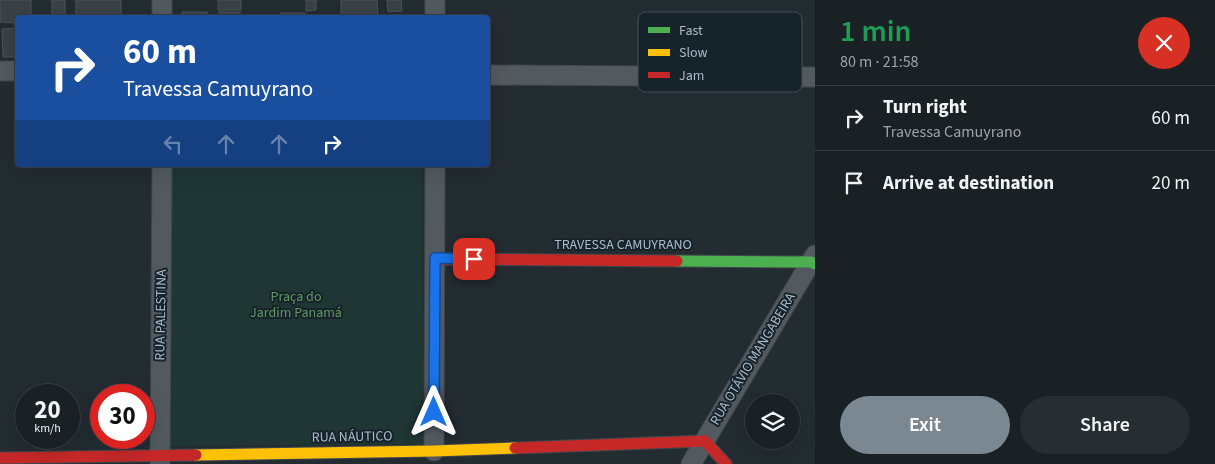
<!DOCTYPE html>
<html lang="en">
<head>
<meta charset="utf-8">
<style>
  body { margin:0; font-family:"Source Sans 3",sans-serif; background:#272e32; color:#f1f3f6; height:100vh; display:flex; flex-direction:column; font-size:19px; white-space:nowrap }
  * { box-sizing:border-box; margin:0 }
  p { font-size:16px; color:#9fa3a7 }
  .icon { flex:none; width:28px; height:28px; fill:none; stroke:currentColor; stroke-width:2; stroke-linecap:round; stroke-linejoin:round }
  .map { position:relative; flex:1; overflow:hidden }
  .sheet { display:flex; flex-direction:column; background:#1a2125; width:400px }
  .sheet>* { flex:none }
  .hud { position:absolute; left:15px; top:15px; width:475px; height:152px; border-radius:5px; box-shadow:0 5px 20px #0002,0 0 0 1px #383e42; background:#1a4fa0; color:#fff; overflow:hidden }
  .fabs { position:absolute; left:745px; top:394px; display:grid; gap:10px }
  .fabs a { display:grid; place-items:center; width:55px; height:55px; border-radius:50%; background:#1a2125; box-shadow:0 5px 20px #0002,0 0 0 1px #383e42; font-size:25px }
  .speed { position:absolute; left:15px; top:384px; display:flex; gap:10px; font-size:25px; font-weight:700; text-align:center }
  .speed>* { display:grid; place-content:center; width:65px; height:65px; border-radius:50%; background:#1a2125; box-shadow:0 5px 20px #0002,0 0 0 1px #383e42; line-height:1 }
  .speed small { font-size:12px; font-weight:400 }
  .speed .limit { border:8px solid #d22; background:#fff; color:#111 }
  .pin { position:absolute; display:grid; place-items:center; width:42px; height:42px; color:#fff; margin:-21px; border-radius:10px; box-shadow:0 2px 8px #0006 }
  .me { position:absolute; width:55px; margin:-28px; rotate:0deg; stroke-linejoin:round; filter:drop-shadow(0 0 4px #0008) }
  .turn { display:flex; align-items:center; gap:18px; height:105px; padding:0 25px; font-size:22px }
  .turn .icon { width:65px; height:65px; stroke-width:2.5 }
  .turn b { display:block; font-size:35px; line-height:42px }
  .lanes { display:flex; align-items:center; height:48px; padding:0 25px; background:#0003; justify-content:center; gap:25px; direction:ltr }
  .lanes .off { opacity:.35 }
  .round { display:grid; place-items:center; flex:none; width:52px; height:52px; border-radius:26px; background:#272e32 }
  .headline { display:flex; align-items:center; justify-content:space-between; height:85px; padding:0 25px }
  h1 { font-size:30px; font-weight:600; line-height:38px; color:#1e9e55 }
  .action { display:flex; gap:10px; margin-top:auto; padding:10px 25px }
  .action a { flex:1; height:58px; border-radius:30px; background:#7b8891; color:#fff; font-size:20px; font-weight:600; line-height:58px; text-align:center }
  .action a+a { background:#272e32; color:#f1f3f6 }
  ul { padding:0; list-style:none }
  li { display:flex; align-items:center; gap:15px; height:65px; padding:0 25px; border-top:1px solid #383e42 }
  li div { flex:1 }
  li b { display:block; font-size:19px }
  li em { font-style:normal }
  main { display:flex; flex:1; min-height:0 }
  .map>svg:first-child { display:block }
  .green { fill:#203634 }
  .building { fill:#3a4146; stroke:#4a545a }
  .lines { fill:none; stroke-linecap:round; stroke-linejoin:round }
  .street-casing { stroke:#41484c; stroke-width:21 }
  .fast-casing { stroke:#41484c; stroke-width:13 }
  .slow-casing { stroke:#41484c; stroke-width:13 }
  .jam-casing { stroke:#41484c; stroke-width:13 }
  .street { stroke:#525a60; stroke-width:19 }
  .fast { stroke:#4caf50; stroke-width:11 }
  .slow { stroke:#ffc107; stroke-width:11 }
  .jam { stroke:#c62828; stroke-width:11 }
  .route-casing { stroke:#114b97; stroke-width:12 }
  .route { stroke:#1a73e8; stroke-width:9 }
  .labels { text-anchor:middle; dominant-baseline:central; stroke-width:4; stroke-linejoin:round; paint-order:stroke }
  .street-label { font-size:14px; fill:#aabac5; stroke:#16232b }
  .park-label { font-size:14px; fill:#609761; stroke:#16232b }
  .key { fill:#16232b; stroke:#425059; stroke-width:1 }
  .key-label { font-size:14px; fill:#aabac5 }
</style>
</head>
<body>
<main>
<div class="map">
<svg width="815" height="464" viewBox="0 0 815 464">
  <rect width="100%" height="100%" fill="#232c31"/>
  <!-- green -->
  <path class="green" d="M168,165H422L425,444L170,446Z"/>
  <!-- building -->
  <g class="building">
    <path d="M0,0H31V18H18V23L0,22Z"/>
    <rect x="52" y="0" width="13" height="18"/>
    <rect x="76" y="0" width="45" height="18"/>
    <rect x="218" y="0" width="23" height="10"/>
    <path d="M306,0H316V10L306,11Z"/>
    <path d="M341,0H377L378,18H341Z"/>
    <path d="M387,0H401L402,11L388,12Z"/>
    <path d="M182,12H207L208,18H182Z"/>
    <rect x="219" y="12" width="21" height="6"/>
    <rect x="281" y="13" width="24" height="5"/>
    <rect x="310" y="15" width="24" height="3"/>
    <path d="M18,28V57H3L2,29Z"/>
  </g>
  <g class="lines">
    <!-- street casing -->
    <g class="street-casing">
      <g id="street">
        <path d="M162,18V0"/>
        <path d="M435,18V0"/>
        <path d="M0,71H18"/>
        <path d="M488,75L815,77"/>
        <path d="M434,451L435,165"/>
        <path d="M160,464L162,165"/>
        <path d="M691,464L815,255"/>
      </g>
    </g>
    <!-- fast casing -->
    <g class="fast-casing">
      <path id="fast" d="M677,261L811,262L815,264"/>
    </g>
    <!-- slow casing -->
    <g class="slow-casing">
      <path id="slow" d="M196,455L434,451L515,448"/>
    </g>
    <!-- jam casing -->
    <g class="jam-casing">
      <g id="jam">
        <path d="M435,259L677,261"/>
        <path d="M515,448L705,441L726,464"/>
        <path d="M0,458L196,455"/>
      </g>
    </g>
    <!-- street -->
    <use href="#street" class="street"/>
    <!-- fast -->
    <use href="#fast" class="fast"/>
    <!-- slow -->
    <use href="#slow" class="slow"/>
    <!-- jam -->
    <use href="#jam" class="jam"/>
  </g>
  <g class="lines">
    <!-- route casing -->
    <g class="route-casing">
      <path id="route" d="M434,412L435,258L474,259"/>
    </g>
    <!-- route -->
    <use href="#route" class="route"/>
  </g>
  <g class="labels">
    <!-- street labels -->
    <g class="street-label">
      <text x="623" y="245">TRAVESSA CAMUYRANO</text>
      <text transform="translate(161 315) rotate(-89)">RUA PALESTINA</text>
      <text transform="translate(753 359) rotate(-59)">RUA OTÁVIO MANGABEIRA</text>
      <text transform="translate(352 437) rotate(-1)">RUA NÁUTICO</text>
    </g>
    <!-- park labels -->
    <g class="park-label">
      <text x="296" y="297">Praça do<tspan x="296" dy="16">Jardim Panamá</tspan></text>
    </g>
  </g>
  <!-- legend -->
  <rect x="638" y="12" width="164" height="80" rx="8" class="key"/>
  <rect x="648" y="27" width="22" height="6" fill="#4caf50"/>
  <rect x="648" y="49" width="22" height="7" fill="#ffc107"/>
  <rect x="648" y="72" width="22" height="6" fill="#c62828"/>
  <g class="key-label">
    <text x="679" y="35">Fast</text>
    <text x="679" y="57">Slow</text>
    <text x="679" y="80">Jam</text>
  </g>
</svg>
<div class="fabs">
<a><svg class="icon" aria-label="layers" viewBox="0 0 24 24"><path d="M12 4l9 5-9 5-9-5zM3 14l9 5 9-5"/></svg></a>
</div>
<div class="speed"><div>20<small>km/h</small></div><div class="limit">30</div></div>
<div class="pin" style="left:474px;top:259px;background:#d93025"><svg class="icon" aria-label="arrive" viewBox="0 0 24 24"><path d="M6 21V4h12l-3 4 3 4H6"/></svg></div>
<svg class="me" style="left:434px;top:412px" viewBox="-20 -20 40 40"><path d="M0-17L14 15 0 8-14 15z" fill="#1a73e8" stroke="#fff" stroke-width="4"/></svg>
<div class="hud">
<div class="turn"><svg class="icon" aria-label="right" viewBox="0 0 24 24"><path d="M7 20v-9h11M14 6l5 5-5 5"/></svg><div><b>60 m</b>Travessa Camuyrano</div></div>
<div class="lanes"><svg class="icon off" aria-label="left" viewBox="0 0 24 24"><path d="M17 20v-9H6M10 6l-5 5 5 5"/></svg><svg class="icon off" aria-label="ahead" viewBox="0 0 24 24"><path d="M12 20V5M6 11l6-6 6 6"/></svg><svg class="icon off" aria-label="ahead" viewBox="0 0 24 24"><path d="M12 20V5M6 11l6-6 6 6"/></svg><svg class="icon" aria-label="right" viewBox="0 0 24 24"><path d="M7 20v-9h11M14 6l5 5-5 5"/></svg></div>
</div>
</div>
<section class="sheet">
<div class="headline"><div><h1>1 min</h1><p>80 m · 21:58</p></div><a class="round" style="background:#d93025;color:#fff"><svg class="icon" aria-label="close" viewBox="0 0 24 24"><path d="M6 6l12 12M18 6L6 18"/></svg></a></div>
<ul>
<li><svg class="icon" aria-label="right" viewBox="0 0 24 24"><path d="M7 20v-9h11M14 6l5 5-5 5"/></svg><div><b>Turn right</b><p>Travessa Camuyrano</p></div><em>60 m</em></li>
<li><svg class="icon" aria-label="arrive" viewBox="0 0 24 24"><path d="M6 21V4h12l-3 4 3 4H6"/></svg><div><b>Arrive at destination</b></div><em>20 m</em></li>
</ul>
<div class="action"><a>Exit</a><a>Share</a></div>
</section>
</main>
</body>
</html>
